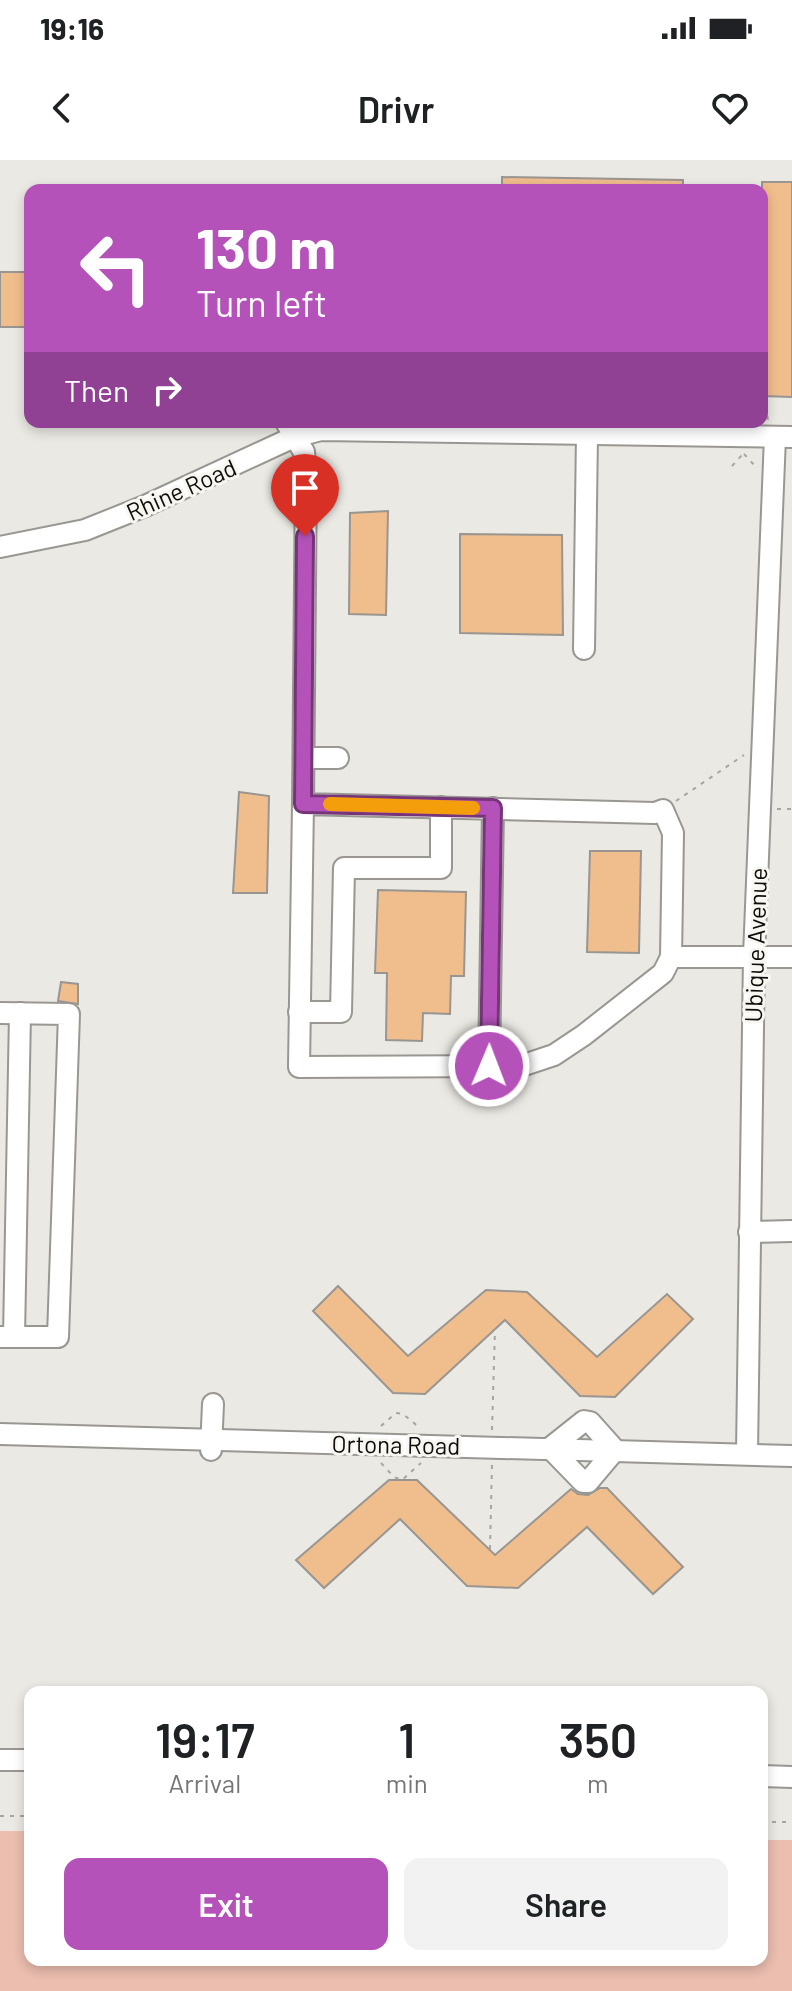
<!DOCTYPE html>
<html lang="en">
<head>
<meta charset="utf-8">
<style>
  body { margin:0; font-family:Barlow,sans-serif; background:#f2f2f2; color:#202124; height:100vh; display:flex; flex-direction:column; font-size:30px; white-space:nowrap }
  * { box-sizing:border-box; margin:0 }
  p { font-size:26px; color:#757577 }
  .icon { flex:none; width:44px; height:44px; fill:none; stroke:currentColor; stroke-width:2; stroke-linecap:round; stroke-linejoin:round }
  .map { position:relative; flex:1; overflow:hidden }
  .drawer { position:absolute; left:24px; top:1526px; width:744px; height:280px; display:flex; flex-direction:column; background:#fff; border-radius:16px; box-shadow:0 4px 12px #0003 }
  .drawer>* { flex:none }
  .top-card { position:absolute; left:24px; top:24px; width:744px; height:244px; border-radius:16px; box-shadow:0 4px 12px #0003; background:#b452b9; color:#fff; overflow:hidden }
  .pin { position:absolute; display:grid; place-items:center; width:68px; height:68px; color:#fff; margin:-82px -34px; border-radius:50% 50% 50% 0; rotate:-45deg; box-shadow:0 0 8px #0007 }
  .pin .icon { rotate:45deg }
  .me { position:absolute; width:88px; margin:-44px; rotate:1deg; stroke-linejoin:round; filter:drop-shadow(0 0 6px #0008) }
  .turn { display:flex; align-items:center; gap:28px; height:168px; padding:0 40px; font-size:36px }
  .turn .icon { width:104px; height:104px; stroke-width:2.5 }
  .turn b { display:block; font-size:56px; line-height:68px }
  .then { display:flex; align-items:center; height:76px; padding:0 40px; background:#0003; gap:16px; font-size:30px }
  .eta { display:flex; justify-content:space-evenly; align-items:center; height:136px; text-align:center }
  .eta b { font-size:48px; font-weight:600; line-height:56px }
  .primary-button { display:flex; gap:16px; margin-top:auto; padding:16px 40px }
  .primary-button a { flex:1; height:92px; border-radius:16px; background:#b452b9; color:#fff; font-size:32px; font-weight:600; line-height:92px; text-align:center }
  .primary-button a+a { background:#f2f2f2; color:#202124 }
  .status { display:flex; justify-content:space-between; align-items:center; height:56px; padding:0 40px; background:#fff; direction:ltr }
  .status svg { height:22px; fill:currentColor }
  header { display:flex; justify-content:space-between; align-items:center; height:104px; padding:0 40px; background:#fff; font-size:36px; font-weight:600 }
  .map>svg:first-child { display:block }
  .green { fill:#ebbeaf }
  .building { fill:#f0bd8d; stroke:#999591; stroke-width:2 }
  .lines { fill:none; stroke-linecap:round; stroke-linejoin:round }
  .minor-casing { stroke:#999792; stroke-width:24 }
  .path { stroke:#a7a5a1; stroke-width:2; stroke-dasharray:4 6; stroke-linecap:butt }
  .minor { stroke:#fff; stroke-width:20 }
  .route-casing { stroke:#753578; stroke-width:20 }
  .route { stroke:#b452b9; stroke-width:14 }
  .slow { stroke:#f59e0b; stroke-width:14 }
  .labels { text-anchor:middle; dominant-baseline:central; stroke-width:6; stroke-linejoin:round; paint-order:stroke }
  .street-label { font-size:24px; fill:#0e0d0b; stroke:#f8f6f1 }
</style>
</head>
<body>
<div class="status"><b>19:16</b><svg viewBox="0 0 49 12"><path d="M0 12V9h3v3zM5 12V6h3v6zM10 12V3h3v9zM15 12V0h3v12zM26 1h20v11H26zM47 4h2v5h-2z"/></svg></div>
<header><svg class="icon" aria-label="back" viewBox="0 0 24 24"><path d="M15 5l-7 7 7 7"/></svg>Drivr<svg class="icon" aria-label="heart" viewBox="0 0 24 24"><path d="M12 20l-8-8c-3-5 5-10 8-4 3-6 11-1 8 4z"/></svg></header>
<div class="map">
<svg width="792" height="1831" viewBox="0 0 792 1831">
  <rect width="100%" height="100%" fill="#ebe9e3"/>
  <!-- green -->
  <path class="green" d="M0,1671H30V1800H762V1680H792V1831H0Z"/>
  <!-- building -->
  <g class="building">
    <path d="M502,17L683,20V30H502Z"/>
    <path d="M762,22H792V237L762,236Z"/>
    <rect x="0" y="112" width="30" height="55"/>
    <path d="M388,351L386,455L349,454L350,353Z"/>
    <path d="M460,374L562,375L563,475L460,473Z"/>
    <path d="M239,632L269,636L267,733H233Z"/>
    <path d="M590,691H641L639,793L587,792Z"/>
    <path d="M378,730L466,732L464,816H451L450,854L423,853L422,881L386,880L387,813H375Z"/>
    <path d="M61,822L78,824V844L58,841Z"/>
    <path d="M338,1126L408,1196L486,1130L527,1132L597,1197L667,1134L693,1159L615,1237L580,1236L505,1160L425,1234L393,1233L313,1151Z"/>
    <path d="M389,1320H417L495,1395L571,1329L578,1334L588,1335L600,1328H607L683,1407L653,1434L587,1367L518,1428L467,1426L400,1359L324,1428L296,1400Z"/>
  </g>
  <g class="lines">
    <!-- minor casing -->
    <g class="minor-casing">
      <g id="minor">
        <path d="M286,262L304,292L306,312L303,644L655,653L663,650L673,673L671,797L663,813L584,875L554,895L521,906L299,907L303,644"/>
        <path d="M0,387L85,370L145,346L294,277L321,270L792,277"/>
        <path d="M584,489L587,274"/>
        <path d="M304,598H338"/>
        <path d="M671,797H792"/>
        <path d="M299,852H341L344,708H441V647"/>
        <path d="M0,853L69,854L58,1177H0"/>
        <path d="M489,906L493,648"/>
        <path d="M749,1072L792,1071"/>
        <path d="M14,1177L20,853"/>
        <path d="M584,1261L590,1262L615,1290L588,1322H583L550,1288Z"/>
        <path d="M0,1274L792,1296"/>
        <path d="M211,1290L213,1244"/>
        <path d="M747,1294L754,796L775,277"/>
        <path d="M0,1600H30"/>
        <path d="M762,1616L792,1617"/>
      </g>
    </g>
    <!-- path -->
    <g class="path">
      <path d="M765,236L768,261"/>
      <path d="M762,254L764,241"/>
      <path d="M744,294L756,307"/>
      <path d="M732,306L743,294"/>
      <path d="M676,641L744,595"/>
      <path d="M777,649H792"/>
      <path d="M381,1266L396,1253L403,1254L420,1268"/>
      <path d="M492,1270L495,1169"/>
      <path d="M381,1303L394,1317L402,1320L421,1303"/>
      <path d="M490,1389L492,1304"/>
      <path d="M0,1656H30"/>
      <path d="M762,1662H792"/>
    </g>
    <!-- minor -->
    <use href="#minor" class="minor"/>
  </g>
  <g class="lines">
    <!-- route casing -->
    <g class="route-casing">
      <path id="route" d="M305,376L303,644L493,648L489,906"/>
    </g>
    <!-- route -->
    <use href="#route" class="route"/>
    <!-- slow -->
    <path class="slow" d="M330,644L473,648"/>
  </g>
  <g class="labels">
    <!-- street labels -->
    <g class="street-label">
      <text transform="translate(181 329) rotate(-24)">Rhine Road</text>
      <text transform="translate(755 785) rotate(-88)">Ubique Avenue</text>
      <text transform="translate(396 1284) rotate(1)">Ortona Road</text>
    </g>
  </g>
</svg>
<div class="pin" style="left:305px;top:376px;background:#d93025"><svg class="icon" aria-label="arrive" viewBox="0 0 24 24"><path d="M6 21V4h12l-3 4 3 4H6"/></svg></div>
<svg class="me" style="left:489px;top:906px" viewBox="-20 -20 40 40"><circle r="17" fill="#b452b9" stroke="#fff" stroke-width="3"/><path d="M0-11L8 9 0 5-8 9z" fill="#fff"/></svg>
<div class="top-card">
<div class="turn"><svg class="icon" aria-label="left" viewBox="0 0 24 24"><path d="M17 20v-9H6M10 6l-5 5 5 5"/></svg><div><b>130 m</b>Turn left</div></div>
<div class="then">Then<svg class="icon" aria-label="right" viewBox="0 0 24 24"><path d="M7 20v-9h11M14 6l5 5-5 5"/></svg></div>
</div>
<section class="drawer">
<div class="eta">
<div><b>19:17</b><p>Arrival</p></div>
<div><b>1</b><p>min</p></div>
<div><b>350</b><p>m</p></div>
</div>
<div class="primary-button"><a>Exit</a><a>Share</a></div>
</section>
</div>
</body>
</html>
